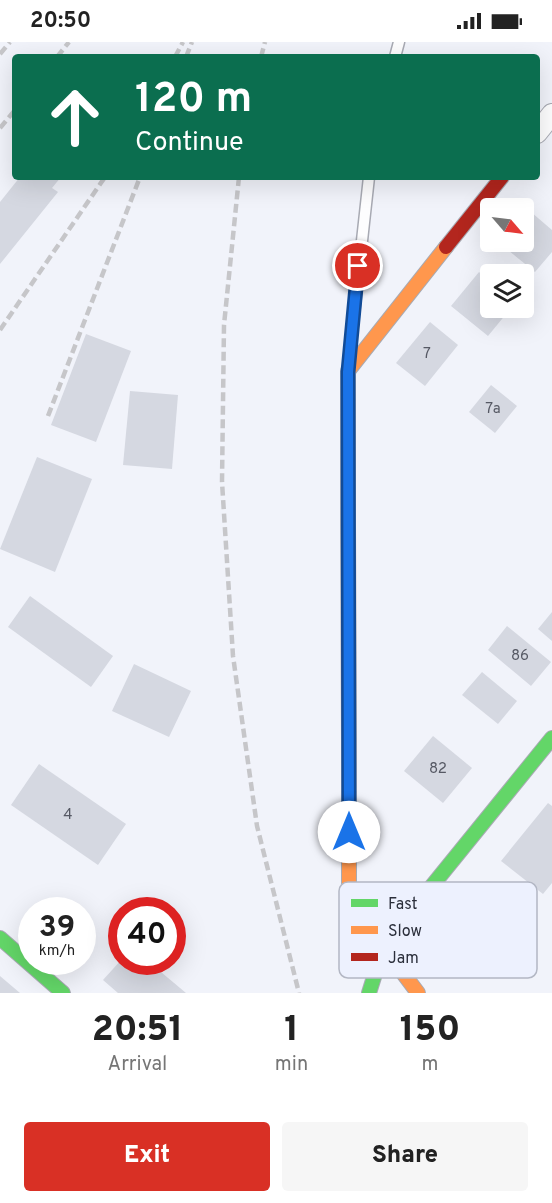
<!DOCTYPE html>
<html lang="en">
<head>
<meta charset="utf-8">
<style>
  body { margin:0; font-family:Overpass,sans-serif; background:#f6f6f6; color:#222; height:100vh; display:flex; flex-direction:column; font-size:22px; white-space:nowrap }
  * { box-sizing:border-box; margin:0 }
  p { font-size:20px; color:#767676 }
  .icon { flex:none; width:33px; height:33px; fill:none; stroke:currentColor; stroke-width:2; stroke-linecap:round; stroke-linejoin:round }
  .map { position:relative; height:951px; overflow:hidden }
  .side { display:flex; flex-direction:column; background:#fff; flex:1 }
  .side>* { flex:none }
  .guide { position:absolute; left:12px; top:12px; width:528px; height:126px; border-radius:6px; box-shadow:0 6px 24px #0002; background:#0b6e4f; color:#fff; overflow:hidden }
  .needle { width:39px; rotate:118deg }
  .fabs { position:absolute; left:480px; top:156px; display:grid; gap:12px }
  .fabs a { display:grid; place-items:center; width:54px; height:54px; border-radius:6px; background:#fff; box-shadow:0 6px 24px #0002; font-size:30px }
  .speed { position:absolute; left:18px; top:855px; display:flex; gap:12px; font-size:30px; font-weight:700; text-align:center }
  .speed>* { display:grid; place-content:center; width:78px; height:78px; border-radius:50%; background:#fff; box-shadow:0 6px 24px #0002; line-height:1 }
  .speed small { font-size:15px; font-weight:400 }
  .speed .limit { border:9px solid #d22; background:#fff; color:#111 }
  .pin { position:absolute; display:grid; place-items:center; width:51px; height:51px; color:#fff; margin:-26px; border:3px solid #fff; border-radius:50%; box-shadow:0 2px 6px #0007 }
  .me { position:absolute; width:66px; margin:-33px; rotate:0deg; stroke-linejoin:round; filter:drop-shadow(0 0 4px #0008) }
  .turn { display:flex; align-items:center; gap:21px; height:126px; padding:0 24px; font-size:27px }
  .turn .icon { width:78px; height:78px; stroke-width:2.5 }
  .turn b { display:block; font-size:42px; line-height:51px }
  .eta { display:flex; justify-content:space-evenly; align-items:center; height:102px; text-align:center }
  .eta b { font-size:36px; font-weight:800; line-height:42px }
  .cta { display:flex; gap:12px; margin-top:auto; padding:12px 24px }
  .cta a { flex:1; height:69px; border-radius:6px; background:#d93025; color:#fff; font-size:24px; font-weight:800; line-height:69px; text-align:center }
  .cta a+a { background:#f6f6f6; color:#222 }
  .status { display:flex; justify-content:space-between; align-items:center; height:42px; padding:0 30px; background:#fff; direction:ltr }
  .status svg { height:16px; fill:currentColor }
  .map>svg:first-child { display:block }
  .building { fill:#d5d8e1 }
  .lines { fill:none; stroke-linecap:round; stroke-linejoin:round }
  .lane-casing { stroke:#a8aab3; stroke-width:13 }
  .street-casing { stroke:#a8aab3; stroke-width:22 }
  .fast-casing { stroke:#a8aab3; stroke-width:16 }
  .slow-casing { stroke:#a8aab3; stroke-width:16 }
  .jam-casing { stroke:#a8aab3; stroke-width:16 }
  .lane { stroke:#fdfdfe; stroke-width:10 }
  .street { stroke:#fdfdfe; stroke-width:20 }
  .fast { stroke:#63d668; stroke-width:14 }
  .slow { stroke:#ff974d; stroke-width:14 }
  .jam { stroke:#b3261e; stroke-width:14 }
  .rail { stroke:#c6c6c9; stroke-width:4.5; stroke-dasharray:9 4.5; stroke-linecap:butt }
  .route-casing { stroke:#114b97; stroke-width:15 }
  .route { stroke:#1a73e8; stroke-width:10 }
  .labels { text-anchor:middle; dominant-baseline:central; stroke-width:5; stroke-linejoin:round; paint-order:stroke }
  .number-label { font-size:15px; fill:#565964 }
  .key { fill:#edf1fe; stroke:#b3b7c4; stroke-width:1.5 }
  .key-label { font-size:16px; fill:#2b2f3b }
</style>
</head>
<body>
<div class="status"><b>20:50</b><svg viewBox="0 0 49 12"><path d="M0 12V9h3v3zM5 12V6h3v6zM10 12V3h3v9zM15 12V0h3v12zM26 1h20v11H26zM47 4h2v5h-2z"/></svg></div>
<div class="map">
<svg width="552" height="951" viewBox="0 0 552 951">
  <rect width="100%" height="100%" fill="#f1f3fa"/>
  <!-- building -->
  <g class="building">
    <path d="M20,135H61L52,146L58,150L0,222V160Z"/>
    <path d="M524,164L552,188V210L535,230L498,200H524Z"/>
    <path d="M479,230L490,239V266H511L488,294L451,264Z"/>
    <path d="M430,280L458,303L425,344L396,321Z"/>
    <path d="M86,292L131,309L96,400L51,383Z"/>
    <path d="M491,343L517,364L495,391L469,370Z"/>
    <path d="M130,349L178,353L172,427L123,423Z"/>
    <path d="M37,415L92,437L55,530L0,507Z"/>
    <path d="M30,554L113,614L91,645L8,585Z"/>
    <path d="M552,570V599L538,587Z"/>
    <path d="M507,584L551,620L531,644L488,608Z"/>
    <path d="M134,622L191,649L169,695L112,669Z"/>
    <path d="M482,630L517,659L498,682L462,653Z"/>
    <path d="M433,694L472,726L443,761L404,729Z"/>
    <path d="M39,722L126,782L98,823L11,763Z"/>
    <path d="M548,761L552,764V841L543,852L501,819Z"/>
    <path d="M122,917V920H149L186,951H118L103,938Z"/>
    <path d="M0,934L20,951H0Z"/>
  </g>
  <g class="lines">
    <!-- lane casing -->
    <g class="lane-casing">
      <g id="lane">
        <path d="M395,15L399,0"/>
        <path d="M349,317L369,135"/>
      </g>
    </g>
    <!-- street casing -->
    <g class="street-casing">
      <path id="street" d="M537,91L552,72"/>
    </g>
    <!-- fast casing -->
    <g class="fast-casing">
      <g id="fast">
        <path d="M0,896L63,951"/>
        <path d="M369,951L384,903L552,696"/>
      </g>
    </g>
    <!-- slow casing -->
    <g class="slow-casing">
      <g id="slow">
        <path d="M348,482V329L446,205"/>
        <path d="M349,698V859L418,951"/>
      </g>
    </g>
    <!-- jam casing -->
    <g class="jam-casing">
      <g id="jam">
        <path d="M446,205L502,135"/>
        <path d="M348,482L349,698"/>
      </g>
    </g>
    <!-- lane -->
    <use href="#lane" class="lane"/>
    <!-- street -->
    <use href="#street" class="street"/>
    <!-- fast -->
    <use href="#fast" class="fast"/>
    <!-- slow -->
    <use href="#slow" class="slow"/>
    <!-- jam -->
    <use href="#jam" class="jam"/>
    <!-- rail -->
    <g class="rail">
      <path d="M0,12L10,0"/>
      <path d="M57,15L69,0"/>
      <path d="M175,15L183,0"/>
      <path d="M186,15L192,0"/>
      <path d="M261,15L265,0"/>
      <path d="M0,86L15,68"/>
      <path d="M239,135L224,283L222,440L233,614L257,784L299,951"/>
      <path d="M0,288L105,135"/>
      <path d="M48,374L140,135"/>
    </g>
  </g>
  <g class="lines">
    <!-- route casing -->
    <g class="route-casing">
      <path id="route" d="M349,790L348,330L358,224"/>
    </g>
    <!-- route -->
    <use href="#route" class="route"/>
  </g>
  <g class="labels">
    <!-- number labels -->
    <g class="number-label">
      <text x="427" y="312">7</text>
      <text x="493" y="367">7а</text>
      <text x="520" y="614">86</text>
      <text x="438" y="727">82</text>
      <text x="68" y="773">4</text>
    </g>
  </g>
  <!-- legend -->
  <rect x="339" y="840" width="198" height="96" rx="9" class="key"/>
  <rect x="351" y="857" width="27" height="8" fill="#63d668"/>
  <rect x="351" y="884" width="27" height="8" fill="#ff974d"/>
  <rect x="351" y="911" width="27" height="8" fill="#b3261e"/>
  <g class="key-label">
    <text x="388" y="867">Fast</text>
    <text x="388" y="894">Slow</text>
    <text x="388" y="921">Jam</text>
  </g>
</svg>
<div class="fabs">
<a><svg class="needle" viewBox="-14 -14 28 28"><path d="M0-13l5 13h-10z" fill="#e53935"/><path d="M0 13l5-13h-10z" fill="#767676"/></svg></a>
<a><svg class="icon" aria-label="layers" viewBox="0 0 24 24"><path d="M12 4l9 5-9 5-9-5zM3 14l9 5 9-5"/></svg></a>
</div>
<div class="speed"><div>39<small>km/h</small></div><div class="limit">40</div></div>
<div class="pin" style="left:358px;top:224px;background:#d93025"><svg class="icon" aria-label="arrive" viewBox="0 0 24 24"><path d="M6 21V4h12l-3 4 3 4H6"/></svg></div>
<svg class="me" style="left:349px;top:790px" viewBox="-20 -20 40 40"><circle r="19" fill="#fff"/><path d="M0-13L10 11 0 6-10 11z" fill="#1a73e8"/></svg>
<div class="guide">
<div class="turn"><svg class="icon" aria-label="ahead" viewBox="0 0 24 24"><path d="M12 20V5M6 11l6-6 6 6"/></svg><div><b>120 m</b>Continue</div></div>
</div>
</div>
<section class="side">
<div class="eta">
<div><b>20:51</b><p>Arrival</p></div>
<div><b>1</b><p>min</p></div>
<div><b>150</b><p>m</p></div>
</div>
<div class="cta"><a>Exit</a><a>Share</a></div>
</section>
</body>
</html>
